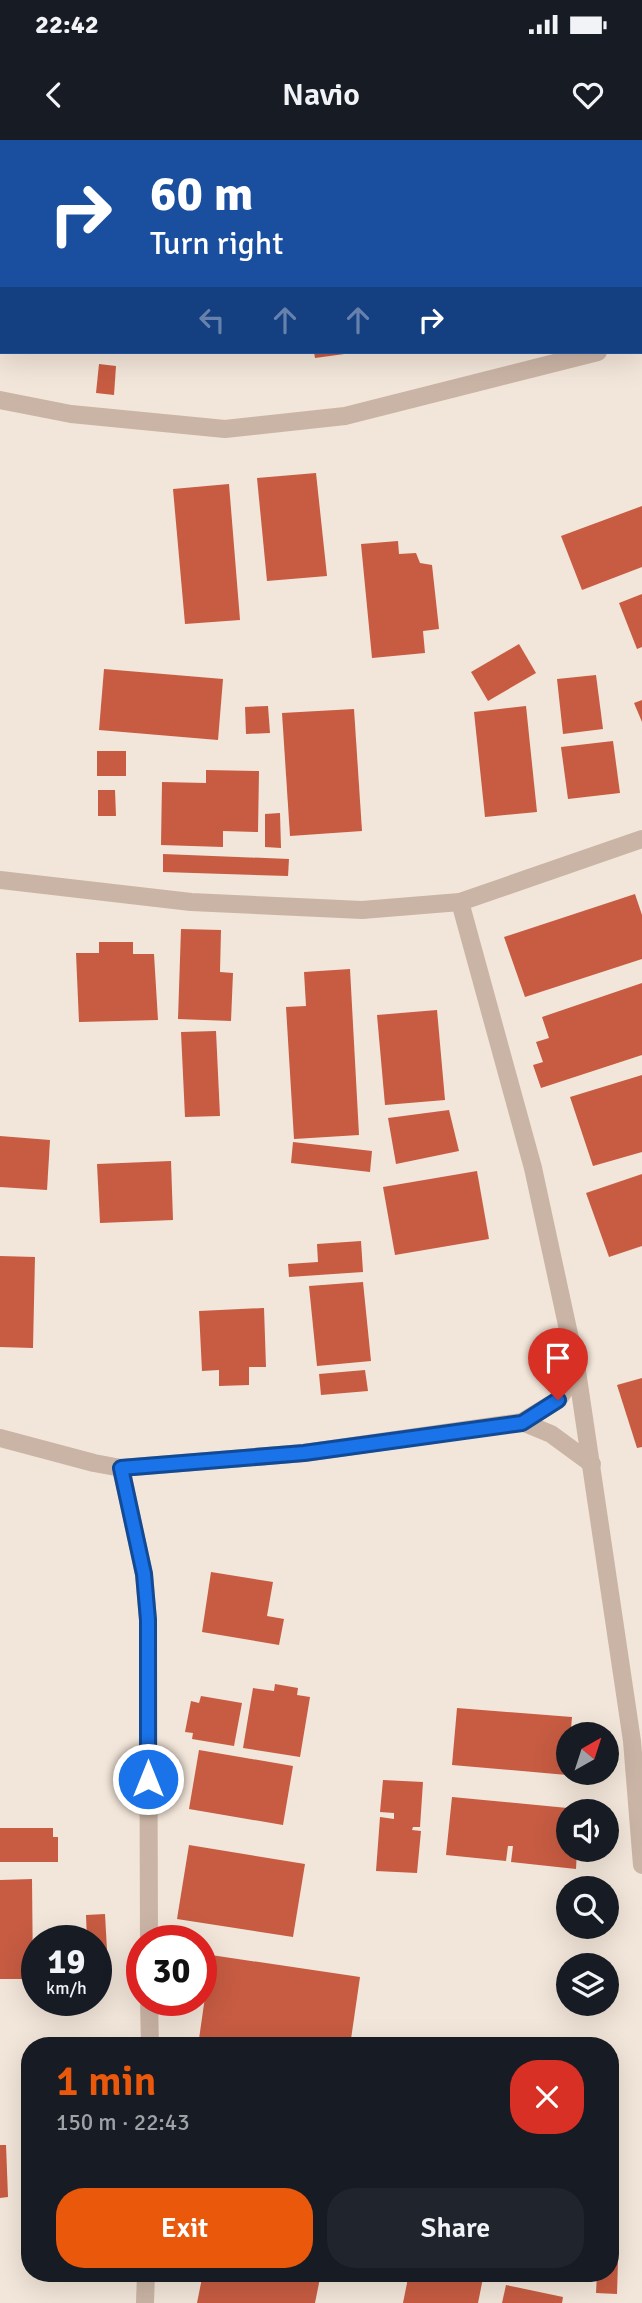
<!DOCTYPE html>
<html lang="en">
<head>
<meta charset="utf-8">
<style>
  body { margin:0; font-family:Signika,sans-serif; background:#20242c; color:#f1f3f6; height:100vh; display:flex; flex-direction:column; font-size:26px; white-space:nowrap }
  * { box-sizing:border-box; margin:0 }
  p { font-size:23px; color:#9ea1a6 }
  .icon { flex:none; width:38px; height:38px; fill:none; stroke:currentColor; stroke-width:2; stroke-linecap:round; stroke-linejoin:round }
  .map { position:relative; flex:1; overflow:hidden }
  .drawer { position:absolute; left:21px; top:1897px; width:598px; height:245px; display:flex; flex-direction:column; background:#171b24; border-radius:28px; box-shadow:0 7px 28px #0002 }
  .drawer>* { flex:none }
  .hud { position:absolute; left:0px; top:0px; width:642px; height:214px; box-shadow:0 7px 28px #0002; background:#1a4fa0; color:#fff; overflow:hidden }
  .needle { width:46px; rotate:39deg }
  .tools { position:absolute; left:556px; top:1582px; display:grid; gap:14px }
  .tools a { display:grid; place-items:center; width:63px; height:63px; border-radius:50%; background:#171b24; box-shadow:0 7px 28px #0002; font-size:35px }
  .speed { position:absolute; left:21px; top:1785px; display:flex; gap:14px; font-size:35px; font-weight:700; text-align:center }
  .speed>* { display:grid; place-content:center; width:91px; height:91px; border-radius:50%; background:#171b24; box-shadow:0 7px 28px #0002; line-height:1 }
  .speed small { font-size:18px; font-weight:400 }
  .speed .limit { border:10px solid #d22; background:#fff; color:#111 }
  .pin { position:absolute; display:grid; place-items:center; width:60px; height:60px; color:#fff; margin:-72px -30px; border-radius:50% 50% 50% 0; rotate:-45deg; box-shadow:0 0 7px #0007 }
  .pin .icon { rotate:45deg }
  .me { position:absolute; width:77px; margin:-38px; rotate:0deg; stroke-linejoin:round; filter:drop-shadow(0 0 5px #0008) }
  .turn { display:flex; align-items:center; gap:24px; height:147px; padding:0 35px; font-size:32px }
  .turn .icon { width:91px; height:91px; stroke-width:2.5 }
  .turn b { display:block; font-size:49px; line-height:60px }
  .lanes { display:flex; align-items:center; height:66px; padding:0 35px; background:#0003; justify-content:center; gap:35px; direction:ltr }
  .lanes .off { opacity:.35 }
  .round { display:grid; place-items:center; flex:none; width:74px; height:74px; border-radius:28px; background:#20242c }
  .head { display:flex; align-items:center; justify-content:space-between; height:119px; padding:0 35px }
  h1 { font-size:42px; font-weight:600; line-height:52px; color:#ea580c }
  .cta { display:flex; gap:14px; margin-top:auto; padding:14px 35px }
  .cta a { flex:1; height:80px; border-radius:28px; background:#ea580c; color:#fff; font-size:28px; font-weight:600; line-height:80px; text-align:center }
  .cta a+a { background:#20242c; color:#f1f3f6 }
  .status { display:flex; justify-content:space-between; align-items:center; height:49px; padding:0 35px; background:#171b24; direction:ltr }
  .status svg { height:19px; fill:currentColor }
  header { display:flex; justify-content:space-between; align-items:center; height:91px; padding:0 35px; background:#171b24; font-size:32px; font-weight:600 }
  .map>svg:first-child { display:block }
  .building { fill:#c75c42 }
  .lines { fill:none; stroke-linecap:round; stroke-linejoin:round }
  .minor { stroke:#cab4a5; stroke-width:18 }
  .route-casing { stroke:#114b97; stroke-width:18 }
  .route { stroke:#1a73e8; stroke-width:12 }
</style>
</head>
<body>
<div class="status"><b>22:42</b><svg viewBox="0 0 49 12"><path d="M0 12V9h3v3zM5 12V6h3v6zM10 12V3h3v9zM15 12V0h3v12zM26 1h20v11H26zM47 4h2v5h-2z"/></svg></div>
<header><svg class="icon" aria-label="back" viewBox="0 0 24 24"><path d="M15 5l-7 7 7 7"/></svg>Navio<svg class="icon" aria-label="heart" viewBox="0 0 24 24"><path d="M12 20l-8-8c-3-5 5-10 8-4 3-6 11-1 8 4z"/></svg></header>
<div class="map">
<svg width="642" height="2163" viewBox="0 0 642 2163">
  <rect width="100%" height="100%" fill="#f2e5d9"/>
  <!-- building -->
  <g class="building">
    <path d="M314,212H352V213L315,218Z"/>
    <path d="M99,224L116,226L114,255L96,253Z"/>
    <path d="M316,333L327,436L267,441L257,338Z"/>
    <path d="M229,344L240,480L185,484L173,349Z"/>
    <path d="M642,366V427L582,450L561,396Z"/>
    <path d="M398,401L399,414L416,413L420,423L432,425L439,489L423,491L425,513L372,518L361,404Z"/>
    <path d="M642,454V507L637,509L619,463Z"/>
    <path d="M519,504L536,533L488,561L471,532Z"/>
    <path d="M104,529L223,539L218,600L99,590Z"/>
    <path d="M596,535L603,589L563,594L557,539Z"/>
    <path d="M642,560V582L634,563Z"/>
    <path d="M268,566L270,593L246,594L245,567Z"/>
    <path d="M526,566L537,672L485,677L474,572Z"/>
    <path d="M354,569L362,691L290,696L282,573Z"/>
    <path d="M613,601L620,653L568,659L561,607Z"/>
    <rect x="97" y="611" width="29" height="25"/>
    <path d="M206,630L259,631L258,692L223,691V707L161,705L162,642L206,643Z"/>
    <path d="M98,650H115L116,676H98Z"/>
    <path d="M280,673L281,708L265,707V674Z"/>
    <path d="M163,714L289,719L288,736L163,732Z"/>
    <path d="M635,754L642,775V819L525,857L504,797Z"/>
    <path d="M181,789L221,790L220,832L233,833L231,881L178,879Z"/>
    <path d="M99,802H133V814H154L158,880L79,882L76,813H99Z"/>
    <path d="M350,829L359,995L294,999L286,867L306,866L304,832Z"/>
    <path d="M642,843V915L541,948L533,925L543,922L536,902L549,898L542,877Z"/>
    <path d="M437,870L445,960L385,965L377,875Z"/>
    <path d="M216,891L220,976L185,977L181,892Z"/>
    <path d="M642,935V1012L593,1026L570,957Z"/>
    <path d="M449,970L459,1011L396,1024L388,978Z"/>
    <path d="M0,996L50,1000L47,1050L0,1047Z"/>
    <path d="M293,1002L372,1011L370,1032L291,1023Z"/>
    <path d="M171,1021L173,1080L100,1083L97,1024Z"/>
    <path d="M477,1031L489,1099L395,1115L383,1047Z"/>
    <path d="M642,1034V1106L609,1117L586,1053Z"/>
    <path d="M361,1101L363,1132L289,1137L288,1124L318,1122L317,1104Z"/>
    <path d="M0,1116L35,1117L33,1208L0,1207Z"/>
    <path d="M363,1142L371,1221L317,1226L309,1146Z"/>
    <path d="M264,1168L266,1227H249V1245L219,1246V1230L202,1231L199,1171Z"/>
    <path d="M365,1230L368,1251L321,1255L319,1234Z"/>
    <path d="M642,1238V1307L637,1308L617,1245Z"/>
    <path d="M211,1432L273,1442L267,1476L284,1479L279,1505L202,1492Z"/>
    <path d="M275,1544L298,1548L297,1555L310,1557L300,1617L243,1608L253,1548L274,1551Z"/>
    <path d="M201,1556L242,1563L234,1606L192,1599L193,1593L185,1592L191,1561L199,1563Z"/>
    <path d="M457,1568L572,1577L567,1635L452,1625Z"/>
    <path d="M199,1610L293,1626L283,1685L189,1669Z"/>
    <path d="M383,1640L423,1642L420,1687H413L412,1690L421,1691L417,1733L376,1731L380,1677L394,1679V1673L380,1672Z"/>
    <path d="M452,1657L578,1669V1671H569V1710H577L576,1729L511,1722L513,1706H508L506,1721L446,1715Z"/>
    <path d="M0,1688H53V1697H58V1722H0Z"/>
    <path d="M189,1705L305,1724L293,1797L177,1779Z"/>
    <path d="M32,1739L33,1839H0V1740Z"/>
    <path d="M105,1774L108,1828H96V1801H87L86,1775Z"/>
    <path d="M211,1815L360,1837L350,1906H198Z"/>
    <path d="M611,1963H614L617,2028L611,2029Z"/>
    <path d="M0,2005H6L8,2057L0,2058Z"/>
    <path d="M611,2088H619L617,2154L596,2153L597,2133H611Z"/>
    <path d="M203,2133H321L315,2163H197Z"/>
    <path d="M409,2133H460L483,2138L478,2163H403Z"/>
    <path d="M506,2145L563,2157L562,2163H502Z"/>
  </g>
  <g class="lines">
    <!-- minor -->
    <g class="minor">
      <path d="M640,201H642"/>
      <path d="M0,260L71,274L225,289L345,276L598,212"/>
      <path d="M0,740L191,762L362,770L460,762L642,699"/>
      <path d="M460,762L533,1028L577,1231L632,1601L642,1725"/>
      <path d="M522,1282L551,1294L592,1324"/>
      <path d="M0,1298L94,1323L121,1328L304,1313L522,1282L558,1260L577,1231"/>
      <path d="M121,1328L144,1434L148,1480L149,1801"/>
      <path d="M149,1860L150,1906"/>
      <path d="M145,2163L146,2133"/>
    </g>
  </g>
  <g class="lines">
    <!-- route casing -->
    <g class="route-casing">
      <path id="route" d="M148,1639V1480L144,1434L121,1328L304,1313L522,1283L558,1260"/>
    </g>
    <!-- route -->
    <use href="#route" class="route"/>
  </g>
</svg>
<div class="tools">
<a><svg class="needle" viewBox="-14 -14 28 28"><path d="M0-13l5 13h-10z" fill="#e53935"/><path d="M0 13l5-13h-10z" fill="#9ea1a6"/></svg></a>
<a><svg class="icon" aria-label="sound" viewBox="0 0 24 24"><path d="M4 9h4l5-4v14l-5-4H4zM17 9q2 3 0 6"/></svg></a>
<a><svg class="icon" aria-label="search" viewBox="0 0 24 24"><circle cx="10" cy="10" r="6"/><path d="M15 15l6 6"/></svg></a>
<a><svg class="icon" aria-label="layers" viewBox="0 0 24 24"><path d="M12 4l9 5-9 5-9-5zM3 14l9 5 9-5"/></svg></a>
</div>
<div class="speed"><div>19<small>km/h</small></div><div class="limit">30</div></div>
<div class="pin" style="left:558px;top:1260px;background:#d93025"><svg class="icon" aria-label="arrive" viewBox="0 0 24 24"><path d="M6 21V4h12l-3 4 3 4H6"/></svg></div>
<svg class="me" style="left:148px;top:1639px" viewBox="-20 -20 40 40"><circle r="17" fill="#1a73e8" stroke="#fff" stroke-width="3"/><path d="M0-11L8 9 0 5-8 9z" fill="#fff"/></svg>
<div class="hud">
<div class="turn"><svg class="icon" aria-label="right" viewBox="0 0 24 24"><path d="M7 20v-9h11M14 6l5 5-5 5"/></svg><div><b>60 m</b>Turn right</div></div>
<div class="lanes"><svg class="icon off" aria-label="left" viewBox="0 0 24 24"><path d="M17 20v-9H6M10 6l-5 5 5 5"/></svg><svg class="icon off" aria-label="ahead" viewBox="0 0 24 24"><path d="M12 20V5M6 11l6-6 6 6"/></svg><svg class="icon off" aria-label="ahead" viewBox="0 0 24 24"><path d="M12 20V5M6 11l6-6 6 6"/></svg><svg class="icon" aria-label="right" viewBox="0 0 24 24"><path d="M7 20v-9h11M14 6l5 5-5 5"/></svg></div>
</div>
<section class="drawer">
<div class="head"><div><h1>1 min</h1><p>150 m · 22:43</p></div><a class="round" style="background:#d93025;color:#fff"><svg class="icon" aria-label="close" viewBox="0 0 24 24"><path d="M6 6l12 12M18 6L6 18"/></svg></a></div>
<div class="cta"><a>Exit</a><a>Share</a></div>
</section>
</div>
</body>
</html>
